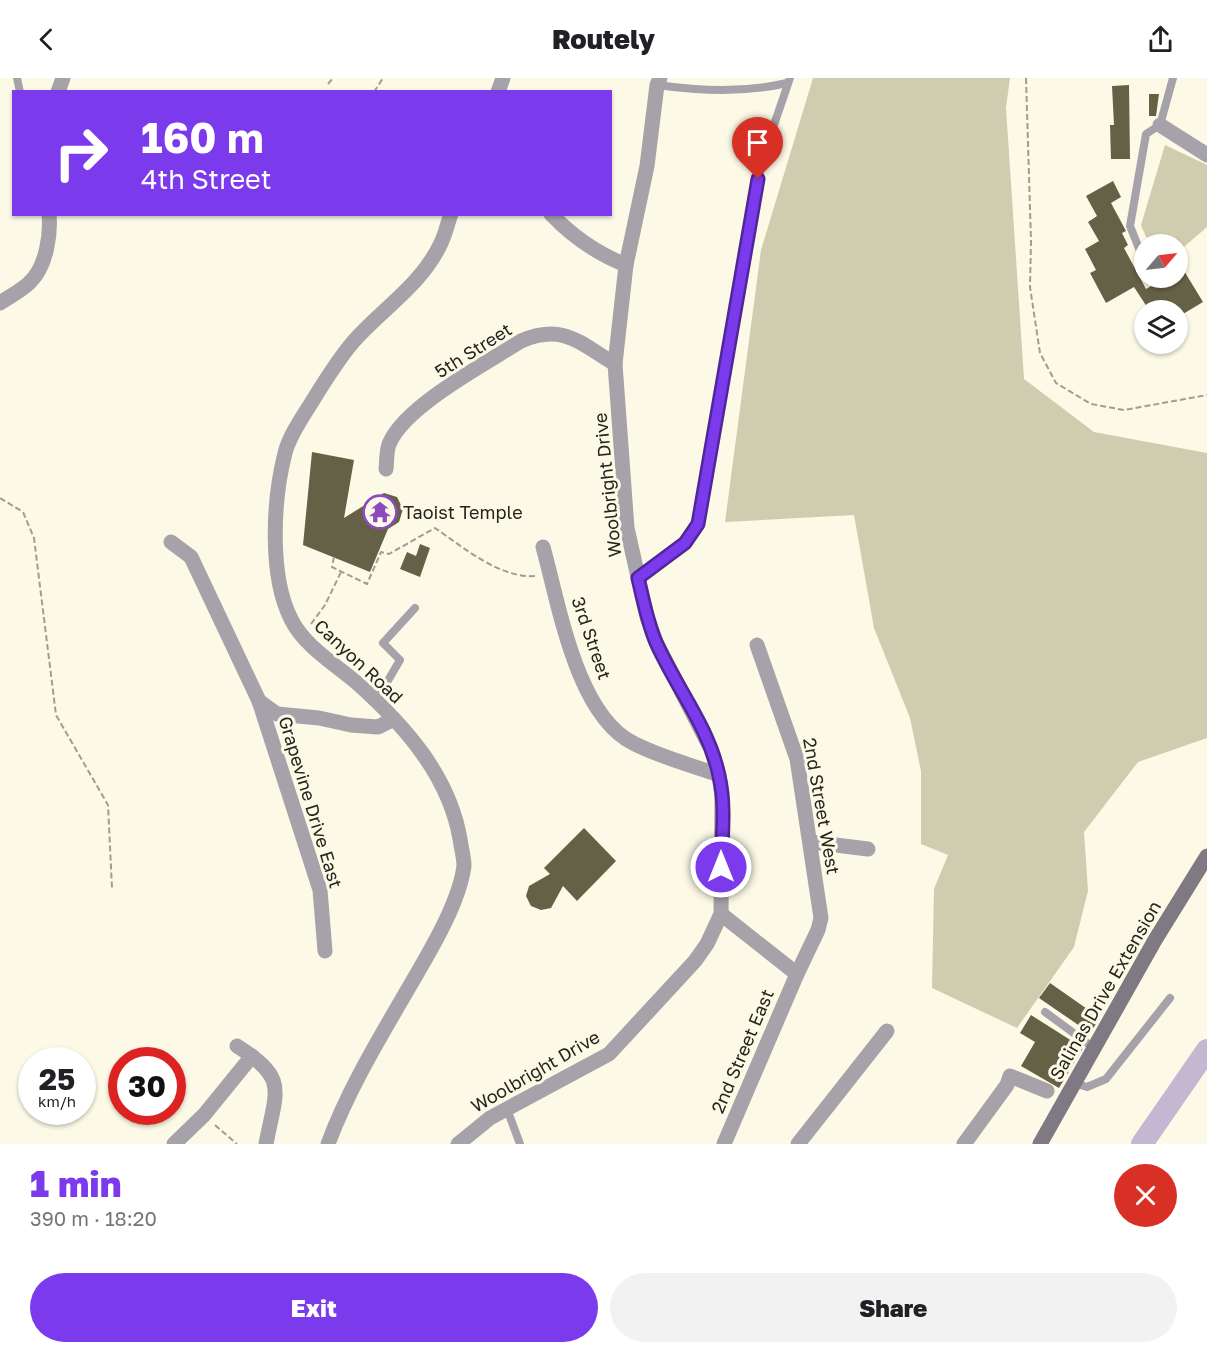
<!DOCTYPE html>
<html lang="en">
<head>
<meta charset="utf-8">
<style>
  body { margin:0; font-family:"Golos Text",sans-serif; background:#f2f2f2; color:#202124; height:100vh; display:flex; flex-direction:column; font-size:22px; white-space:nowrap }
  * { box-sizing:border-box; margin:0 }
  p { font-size:20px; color:#757577 }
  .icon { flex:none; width:33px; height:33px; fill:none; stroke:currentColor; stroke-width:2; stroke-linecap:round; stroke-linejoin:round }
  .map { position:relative; height:1066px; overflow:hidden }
  .details { display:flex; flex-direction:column; background:#fff; flex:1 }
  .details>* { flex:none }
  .top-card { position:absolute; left:12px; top:12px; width:600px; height:126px; border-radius:0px; box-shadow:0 2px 4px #0004; background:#7c3aed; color:#fff; overflow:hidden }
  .needle { width:39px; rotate:62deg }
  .buttons { position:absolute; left:1134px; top:156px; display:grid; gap:12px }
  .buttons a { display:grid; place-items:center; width:54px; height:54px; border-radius:50%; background:#fff; box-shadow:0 2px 4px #0004; font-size:30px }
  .speed { position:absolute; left:18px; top:969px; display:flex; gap:12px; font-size:30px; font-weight:700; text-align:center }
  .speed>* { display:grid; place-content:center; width:78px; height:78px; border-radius:50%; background:#fff; box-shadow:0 2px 4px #0004; line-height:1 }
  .speed small { font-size:15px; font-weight:400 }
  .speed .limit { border:9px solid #d22; background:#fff; color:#111 }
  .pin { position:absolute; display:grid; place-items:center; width:51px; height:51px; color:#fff; margin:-62px -26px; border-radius:50% 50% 50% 0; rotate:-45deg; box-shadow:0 0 6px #0007 }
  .pin .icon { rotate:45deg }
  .me { position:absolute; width:66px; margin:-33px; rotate:0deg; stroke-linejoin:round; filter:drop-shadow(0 0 4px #0008) }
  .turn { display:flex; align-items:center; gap:21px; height:126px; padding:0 30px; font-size:27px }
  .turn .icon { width:78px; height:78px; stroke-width:2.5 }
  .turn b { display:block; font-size:42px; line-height:51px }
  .round { display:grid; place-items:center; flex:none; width:63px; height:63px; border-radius:32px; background:#f2f2f2 }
  .headline { display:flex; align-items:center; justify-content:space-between; height:102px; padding:0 30px }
  h1 { font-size:36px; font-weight:800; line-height:45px; color:#7c3aed }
  .primary-button { display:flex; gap:12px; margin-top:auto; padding:12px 30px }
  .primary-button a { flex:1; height:69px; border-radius:36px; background:#7c3aed; color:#fff; font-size:24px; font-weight:800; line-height:69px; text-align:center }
  .primary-button a+a { background:#f2f2f2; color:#202124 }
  header { display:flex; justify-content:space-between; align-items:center; height:78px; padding:0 30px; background:#fff; font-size:27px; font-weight:800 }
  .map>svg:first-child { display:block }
  .green { fill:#cfccaf }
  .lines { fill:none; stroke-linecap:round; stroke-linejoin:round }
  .river { stroke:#c5b6d2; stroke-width:22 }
  .building { fill:#656146 }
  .path { stroke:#9f9e8f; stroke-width:2; stroke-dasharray:6 3; stroke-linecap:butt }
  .lane { stroke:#a6a2aa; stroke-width:8 }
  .street { stroke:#a6a2aa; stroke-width:15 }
  .secondary { stroke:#7f7984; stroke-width:15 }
  .route-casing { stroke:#51269a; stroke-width:15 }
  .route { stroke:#7c3aed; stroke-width:10 }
  .labels { text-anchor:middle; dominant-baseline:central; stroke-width:6; stroke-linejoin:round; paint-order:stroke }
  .street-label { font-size:18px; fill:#25241d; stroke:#fcfae6 }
  .poi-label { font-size:18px; fill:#25241d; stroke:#fcfae6; text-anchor:start }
</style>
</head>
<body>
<header><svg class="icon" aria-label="back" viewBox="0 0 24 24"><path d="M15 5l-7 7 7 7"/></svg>Routely<svg class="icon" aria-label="share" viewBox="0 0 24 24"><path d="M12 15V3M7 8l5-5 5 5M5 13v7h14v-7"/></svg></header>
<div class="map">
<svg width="1207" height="1066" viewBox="0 0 1207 1066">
  <rect width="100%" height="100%" fill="#fcfae6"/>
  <!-- green -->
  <g class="green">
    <path d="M813,0H1010L1006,30L1024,301L1094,354L1207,375V660L1138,684L1084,754L1088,813L1074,869L1017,950L932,910L934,811L948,777L921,766V693L910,640L874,550L854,437L725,444L761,172Z"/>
    <path d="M1165,67L1207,87V149L1178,174V166H1161L1146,159L1141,147Z"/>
  </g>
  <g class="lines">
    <!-- river -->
    <path class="river" d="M1142,1066L1207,972"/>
  </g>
  <!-- building -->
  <g class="building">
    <path d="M1129,7L1130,81H1111L1110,47H1114L1112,8Z"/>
    <path d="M1149,16H1159L1156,38H1149Z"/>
    <path d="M1113,103L1121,119L1111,125L1126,153L1122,155L1128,167L1124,170L1146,211L1165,200H1178V183L1203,224L1178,239V232H1149L1134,209L1106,225L1090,195L1096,192L1085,171L1099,163L1088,144L1097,138L1086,118Z"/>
    <path d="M312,374L354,382L344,440L384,415L397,419L403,431L399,444L388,451L370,494L303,467Z"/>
    <path d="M420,466L430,470L420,499L400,491L407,474L416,478Z"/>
    <path d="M584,750L616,783L577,823L563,808L551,830L541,832L531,828L526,818L529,808L550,796L544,790Z"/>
    <path d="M1050,905L1100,940L1090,955L1039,920Z"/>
    <path d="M1031,937L1083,970L1059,1010L1021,988L1035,964L1020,955Z"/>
  </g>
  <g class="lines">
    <!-- path -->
    <g class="path">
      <path d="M1026,0L1031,163L1030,209L1040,275L1056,305L1091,326L1124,332L1207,317"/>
      <path d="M328,6L333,0"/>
      <path d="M374,14L383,0"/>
      <path d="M0,420L23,434L34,460L56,637L108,727L112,810"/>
      <path d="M334,479L332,489L367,506L381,474L389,476L435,450C463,469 500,501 536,498"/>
      <path d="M311,546L325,527L341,494"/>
      <path d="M215,1047L237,1066"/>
    </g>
    <!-- lane -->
    <g class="lane">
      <path d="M17,0L20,14"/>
      <path d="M657,7C701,13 744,15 787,5"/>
      <path d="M1144,183L1130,148L1146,56L1160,47L1173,0"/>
      <path d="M638,500L685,465L698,446L762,82L790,0"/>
      <path d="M376,623L400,582L383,565L415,530"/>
      <path d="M1045,934L1094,970"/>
      <path d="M1074,1005L1087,1009L1106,1001L1170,920"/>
      <path d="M507,1031L520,1066"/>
    </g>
    <!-- street -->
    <g class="street">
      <path d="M58,14L63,0"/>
      <path d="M498,14L503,0"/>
      <path d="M1160,47L1207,77"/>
      <path d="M551,136C572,158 598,176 626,187"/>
      <path d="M0,225C10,218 23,212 31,203C46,188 51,157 49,136"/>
      <path d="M386,391C387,383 386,371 390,364C407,327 485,286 521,263C564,245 579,265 615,286"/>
      <path d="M171,464L191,479L259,623L320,812L325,873"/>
      <path d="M543,469C559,526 576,636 633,665C660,679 691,687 719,697"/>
      <path d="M259,623L277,636L319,640L351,647L378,649L392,642"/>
      <path d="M811,764L868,771"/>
      <path d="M721,836L797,896"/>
      <path d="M237,968C289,1001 276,1012 266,1066"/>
      <path d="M174,1066L204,1037L252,978"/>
      <path d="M328,1066C348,1012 379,961 408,911C427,878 459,827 464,788C464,779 461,769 460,761C449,697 404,647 357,605C335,586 304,568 291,541C269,498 273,422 285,375C289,359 301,341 310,327C323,306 336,284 353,264C381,232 421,207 440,167C445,158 447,147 451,136"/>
      <path d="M458,1066L490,1040L609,976L695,883L707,866L721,836L722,718L719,697L711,671L656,564L647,539L627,450L615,286L626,187L647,88L657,7L660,0"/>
      <path d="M724,1066L797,896L818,852L821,840L797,681L757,567"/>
      <path d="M798,1066L887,953"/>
      <path d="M964,1066L1007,1007L1010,998L1047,1013"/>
    </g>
    <!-- secondary -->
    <path class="secondary" d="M1040,1066L1155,862L1207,778"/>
  </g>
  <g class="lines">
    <!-- route casing -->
    <g class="route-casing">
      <path id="route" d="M721,789C722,759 726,727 719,698C709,648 674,607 655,562C647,542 643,521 638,500L685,465L698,446L758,101"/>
    </g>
    <!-- route -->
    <use href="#route" class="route"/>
  </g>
  <!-- icons -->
  <defs>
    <g id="temple-ring" transform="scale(1.725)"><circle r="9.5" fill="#fcfae6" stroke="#8d4abe" stroke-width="1.5"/><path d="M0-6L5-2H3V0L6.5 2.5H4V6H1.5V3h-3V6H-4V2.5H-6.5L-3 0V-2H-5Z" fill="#8d4abe"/></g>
  </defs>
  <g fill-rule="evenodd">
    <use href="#temple-ring" x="380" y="434"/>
  </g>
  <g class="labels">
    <!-- street labels -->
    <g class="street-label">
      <text transform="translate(473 272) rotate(-32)">5th Street</text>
      <text transform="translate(607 407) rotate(-96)">Woolbright Drive</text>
      <text transform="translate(592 560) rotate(71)">3rd Street</text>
      <text transform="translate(359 583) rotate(43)">Canyon Road</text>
      <text transform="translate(311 724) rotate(73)">Grapevine Drive East</text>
      <text transform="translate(822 728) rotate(80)">2nd Street West</text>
      <text transform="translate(1105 912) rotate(-60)">Salinas Drive Extension</text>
      <text transform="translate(742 973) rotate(-67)">2nd Street East</text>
      <text transform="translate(535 993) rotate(-30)">Woolbright Drive</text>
    </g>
    <!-- poi labels -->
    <g class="poi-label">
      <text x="403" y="434">Taoist Temple</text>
    </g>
  </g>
</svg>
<div class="buttons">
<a><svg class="needle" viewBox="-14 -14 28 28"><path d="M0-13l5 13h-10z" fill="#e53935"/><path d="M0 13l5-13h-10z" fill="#757577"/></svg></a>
<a><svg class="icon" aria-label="layers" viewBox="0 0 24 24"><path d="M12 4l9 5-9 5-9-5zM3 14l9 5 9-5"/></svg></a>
</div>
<div class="speed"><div>25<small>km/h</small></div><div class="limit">30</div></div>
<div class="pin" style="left:758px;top:101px;background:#d93025"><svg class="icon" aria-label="arrive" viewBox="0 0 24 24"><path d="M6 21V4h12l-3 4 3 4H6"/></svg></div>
<svg class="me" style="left:721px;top:789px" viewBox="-20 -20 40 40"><circle r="17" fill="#7c3aed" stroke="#fff" stroke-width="3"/><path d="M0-11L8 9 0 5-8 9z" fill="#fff"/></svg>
<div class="top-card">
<div class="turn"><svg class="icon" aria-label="right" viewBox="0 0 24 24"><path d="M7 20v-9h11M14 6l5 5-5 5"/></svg><div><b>160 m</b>4th Street</div></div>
</div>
</div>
<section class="details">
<div class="headline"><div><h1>1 min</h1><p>390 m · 18:20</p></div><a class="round" style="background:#d93025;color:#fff"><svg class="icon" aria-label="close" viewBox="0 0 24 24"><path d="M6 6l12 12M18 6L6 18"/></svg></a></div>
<div class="primary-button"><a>Exit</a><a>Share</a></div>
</section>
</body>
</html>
